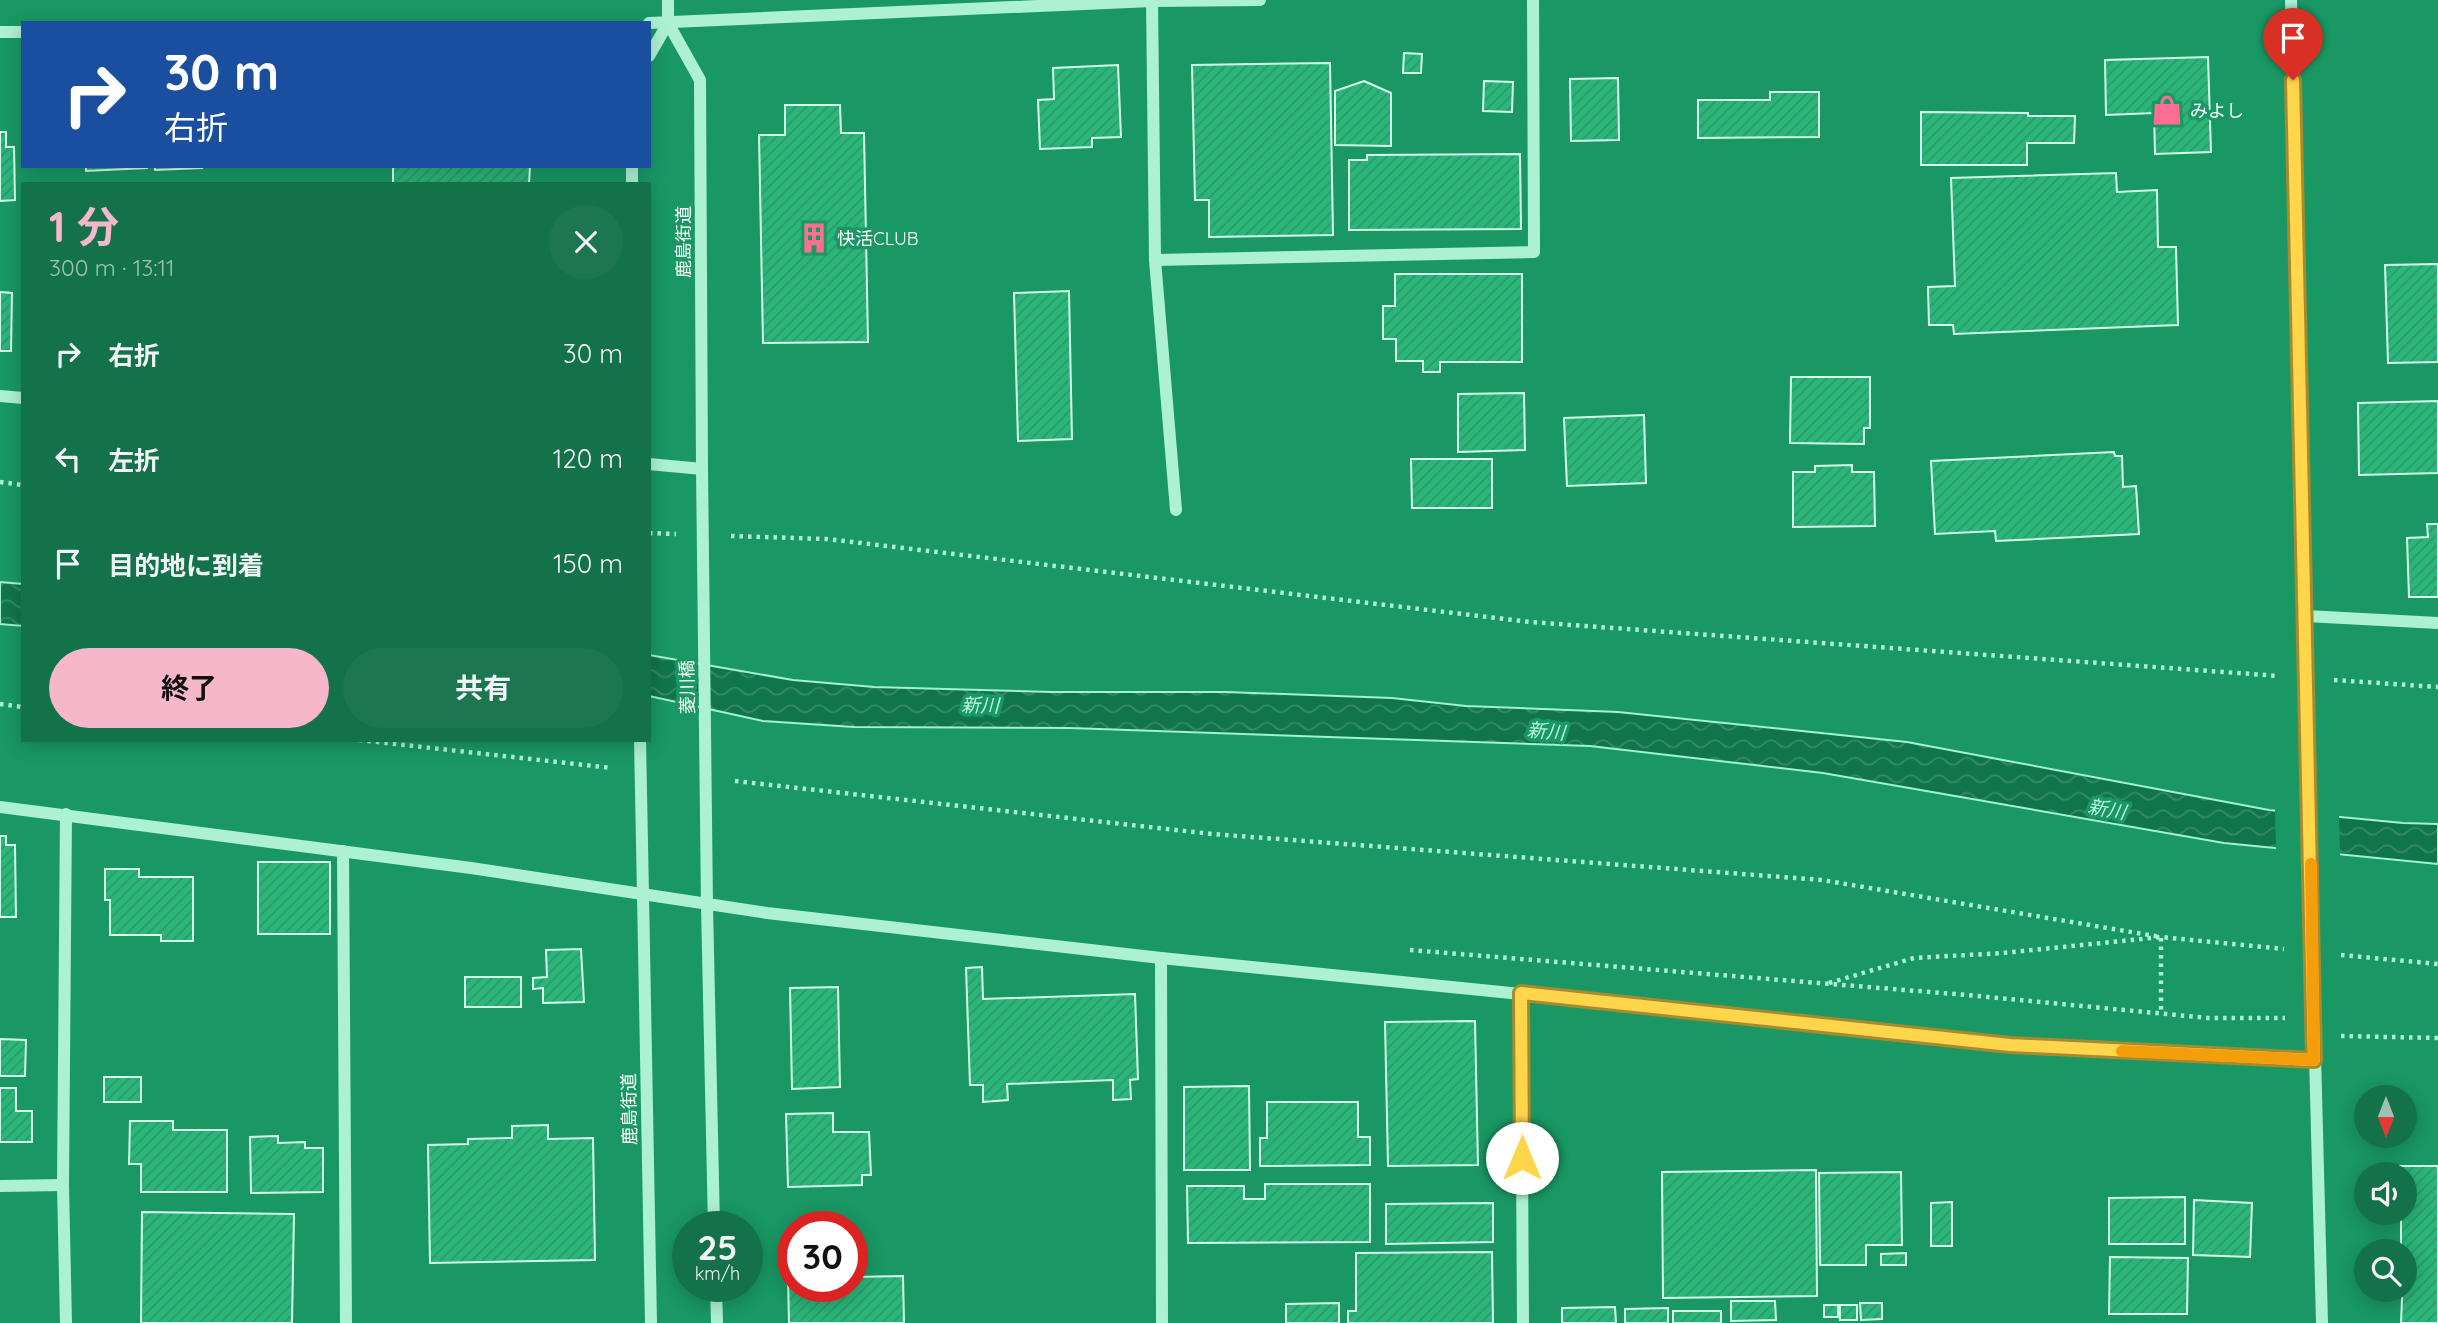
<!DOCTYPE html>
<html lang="ja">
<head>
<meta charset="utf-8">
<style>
  body { margin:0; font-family:Quicksand,"Noto Sans JP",sans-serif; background:#1c7751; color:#f1f3f6; height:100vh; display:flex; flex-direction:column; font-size:26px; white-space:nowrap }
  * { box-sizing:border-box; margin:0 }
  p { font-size:23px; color:#9dc2b5 }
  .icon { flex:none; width:38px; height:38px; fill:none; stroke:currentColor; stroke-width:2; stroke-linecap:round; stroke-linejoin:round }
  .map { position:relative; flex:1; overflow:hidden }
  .panel { position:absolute; left:21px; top:182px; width:630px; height:560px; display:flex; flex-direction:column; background:#13724a; border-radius:0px; box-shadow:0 4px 18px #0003 }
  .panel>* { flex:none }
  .hud { position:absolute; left:21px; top:21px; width:630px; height:147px; border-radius:0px; box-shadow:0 4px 18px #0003; background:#1a4fa0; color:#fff; overflow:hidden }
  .needle { width:46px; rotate:180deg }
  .controls { position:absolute; left:2354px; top:1085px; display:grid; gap:14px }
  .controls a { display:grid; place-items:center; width:63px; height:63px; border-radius:50%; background:#13724a; box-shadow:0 4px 18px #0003; font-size:35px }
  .speed { position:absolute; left:672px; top:1211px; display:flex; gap:14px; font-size:35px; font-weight:700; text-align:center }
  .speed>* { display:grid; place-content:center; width:91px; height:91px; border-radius:50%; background:#13724a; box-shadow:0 4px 18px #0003; line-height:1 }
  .speed small { font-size:18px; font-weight:400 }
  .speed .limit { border:10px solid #d22; background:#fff; color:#111 }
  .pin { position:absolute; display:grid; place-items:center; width:60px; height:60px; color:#fff; margin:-72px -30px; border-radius:50% 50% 50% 0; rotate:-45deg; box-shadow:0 0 7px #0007 }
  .pin .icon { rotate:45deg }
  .me { position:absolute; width:77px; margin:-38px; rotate:0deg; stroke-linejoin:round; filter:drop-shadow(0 0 5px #0008) }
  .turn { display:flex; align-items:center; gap:24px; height:147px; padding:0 28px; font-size:32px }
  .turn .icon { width:91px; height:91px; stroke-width:2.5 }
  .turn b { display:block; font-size:49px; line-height:60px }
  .round { display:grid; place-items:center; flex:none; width:74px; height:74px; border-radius:37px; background:#1c7751 }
  .overview { display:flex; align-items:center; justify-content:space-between; height:119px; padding:0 28px }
  h1 { font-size:42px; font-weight:700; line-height:52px; color:#f7b7ca }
  .button { display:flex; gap:14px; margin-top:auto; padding:14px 28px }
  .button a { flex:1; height:80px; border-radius:42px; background:#f7b7ca; color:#111; font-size:28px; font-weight:700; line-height:80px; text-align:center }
  .button a+a { background:#1c7751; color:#f1f3f6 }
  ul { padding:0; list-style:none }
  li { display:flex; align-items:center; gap:21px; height:105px; padding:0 28px }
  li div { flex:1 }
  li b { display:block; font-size:26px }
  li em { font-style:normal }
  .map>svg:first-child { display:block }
  .water { fill:url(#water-waves); stroke:#a0f3ce; stroke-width:2 }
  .pier { fill:#199863 }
  .building { fill:url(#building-hatch); stroke:#d4fcea; stroke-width:2 }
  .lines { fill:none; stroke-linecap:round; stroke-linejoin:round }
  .path { stroke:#adf1d3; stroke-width:4.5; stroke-dasharray:3.5 5; stroke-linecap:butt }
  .minor { stroke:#adf1d3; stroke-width:12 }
  .minor-bridge { stroke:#adf1d3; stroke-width:12 }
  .route-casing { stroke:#a68a30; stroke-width:18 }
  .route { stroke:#ffd54a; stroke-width:12 }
  .slow { stroke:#f59e0b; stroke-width:12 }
  .labels { text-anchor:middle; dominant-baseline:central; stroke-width:7; stroke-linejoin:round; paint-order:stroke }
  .poi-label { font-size:18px; fill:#fff; stroke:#199863; text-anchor:start }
  .street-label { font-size:18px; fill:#fff; stroke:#199863 }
  .water-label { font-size:19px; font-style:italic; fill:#b9f7dc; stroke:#199863 }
</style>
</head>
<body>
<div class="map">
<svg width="2438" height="1323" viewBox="0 0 2438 1323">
  <defs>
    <pattern id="water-waves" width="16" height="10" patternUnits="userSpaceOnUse" patternTransform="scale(1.75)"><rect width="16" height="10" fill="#11754c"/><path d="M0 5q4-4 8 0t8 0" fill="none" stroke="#358a67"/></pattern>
    <pattern id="building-hatch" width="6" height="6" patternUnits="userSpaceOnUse" patternTransform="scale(1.75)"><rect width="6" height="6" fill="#28b679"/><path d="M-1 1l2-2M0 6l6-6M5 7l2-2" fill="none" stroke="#33966c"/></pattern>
  </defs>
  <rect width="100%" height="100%" fill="#199863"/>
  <!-- water -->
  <g class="water">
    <path d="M0,582L23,584V626L0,624Z"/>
    <path d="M649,655L793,680L874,687L1052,692H1226L1392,698L1466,706L1618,712L1907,742L2269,810L2403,823L2438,824V864L2224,843L1823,773L1590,746L1070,728L854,727L763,721L649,696Z"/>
  </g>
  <!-- pier -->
  <path class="pier" d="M2275,807L2339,814L2340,858L2276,852Z"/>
  <!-- building -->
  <g class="building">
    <path d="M1404,53L1422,54L1421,73H1403Z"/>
    <path d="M2208,57L2211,152L2155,154L2154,113L2106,115L2105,60Z"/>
    <path d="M1330,63L1333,235L1209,237V200H1195L1192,65Z"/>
    <path d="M1118,65L1121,137L1092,138V147L1040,149L1038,100L1054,99L1053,68Z"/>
    <path d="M1618,78L1619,140L1571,141L1570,79Z"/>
    <path d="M1364,81L1391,93V146L1335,145V91Z"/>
    <path d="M1484,81L1513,82L1512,112L1483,111Z"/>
    <path d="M1770,92H1819V137L1698,138V100H1770Z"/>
    <path d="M785,105H840L841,133H864L868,342L763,343L759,135H785Z"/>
    <path d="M1921,112L2028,113V116H2075L2074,143H2027V165H1921Z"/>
    <path d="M0,132H6V147H14L15,200L0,201Z"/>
    <path d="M1520,154L1521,229L1349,230V160H1367V155Z"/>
    <path d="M86,166H147V168L86,171Z"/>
    <path d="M155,166H202V168L155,170Z"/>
    <path d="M393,166H530L529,184H393Z"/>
    <path d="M2116,173L2117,192L2157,190L2158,247H2176L2178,325L1954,334L1953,325H1929L1928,287L1955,286L1951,178Z"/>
    <path d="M2438,264V362L2388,363L2385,265Z"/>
    <path d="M1395,274H1522V362H1440V372H1423V361H1396V339H1383V306H1395Z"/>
    <path d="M1069,291L1072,439L1018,441L1014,293Z"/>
    <path d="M0,292L12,293L11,351H0Z"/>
    <path d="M1791,377H1870V428H1864V444L1790,443Z"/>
    <path d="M1524,393L1525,450L1458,452V394Z"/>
    <path d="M2438,401V473L2359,475L2358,403Z"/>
    <path d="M1644,415L1646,483L1567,486L1564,418Z"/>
    <path d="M2114,452L2115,456H2122L2123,487L2136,486L2139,534L1996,541L1995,531L1935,534L1931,461Z"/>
    <path d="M1411,459H1492V508H1412Z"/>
    <path d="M1852,465V472H1874L1875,526L1793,527V472H1815V466Z"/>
    <path d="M2427,524H2438V597H2409L2407,538L2428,537Z"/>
    <path d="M0,836H6V845H15L16,917H0Z"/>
    <rect x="258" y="862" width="72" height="72"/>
    <path d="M105,869H139V877H193V941H161V935H110V900H105Z"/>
    <path d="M581,949L584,1002L543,1003V988L533,989V978L547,977L546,950Z"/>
    <path d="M982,967L983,999L1135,994L1138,1079L1130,1080L1131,1099L1113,1100V1080L1007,1084L1008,1100L983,1102V1085H970L966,968Z"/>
    <rect x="465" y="977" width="56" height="30"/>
    <path d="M838,987L840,1087L792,1089L790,988Z"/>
    <path d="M1475,1021L1478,1165L1388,1166L1385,1022Z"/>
    <path d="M0,1039L26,1040L25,1076H0Z"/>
    <rect x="104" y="1077" width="37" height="25"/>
    <path d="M1249,1086L1250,1170H1184V1087Z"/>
    <path d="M0,1088H16V1111H32V1142H0Z"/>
    <path d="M1267,1102H1358V1137H1370V1165L1260,1166V1138H1267Z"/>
    <path d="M833,1113V1132H869L871,1175H862V1185L788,1187L786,1114Z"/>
    <path d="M130,1121H173V1130H227V1192H141V1164H129Z"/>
    <path d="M548,1125V1139L593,1138L595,1260L430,1263L428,1145L468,1144V1139L512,1138V1126Z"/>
    <path d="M278,1136V1143L305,1142V1148H323V1192L251,1193L250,1137Z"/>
    <path d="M2400,1166H2438V1323H2401L2404,1251H2401V1213H2404V1174H2400Z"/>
    <path d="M1816,1170L1817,1296L1663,1298L1662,1172Z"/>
    <path d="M1901,1172L1902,1245H1866V1265H1820L1819,1173Z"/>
    <path d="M1265,1184H1370V1242L1188,1243L1187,1186H1244V1199H1265Z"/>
    <path d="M2185,1197V1244H2109V1198Z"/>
    <path d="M2194,1200L2252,1203L2250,1257L2193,1255Z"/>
    <path d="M1952,1202V1246H1931V1203Z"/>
    <path d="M1493,1203V1242L1386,1244V1204Z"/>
    <path d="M142,1212L294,1214L292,1323H141Z"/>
    <path d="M1492,1252L1493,1323H1348V1311H1356V1253Z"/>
    <path d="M1906,1253V1265H1881V1254Z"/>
    <path d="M2110,1257L2188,1258L2187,1314H2109Z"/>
    <path d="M903,1276L904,1323H789L788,1278H793V1286H852V1277Z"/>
    <path d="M1731,1301H1775L1776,1320L1731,1321Z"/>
    <path d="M1339,1303V1323H1286V1304Z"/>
    <path d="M1860,1303H1882V1319L1861,1320Z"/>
    <rect x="1824" y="1305" width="14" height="12"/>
    <rect x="1840" y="1305" width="17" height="15"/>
    <path d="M1615,1307L1616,1323H1562V1308Z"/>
    <path d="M1668,1308V1323H1625V1309Z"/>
    <rect x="1673" y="1311" width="48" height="12"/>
  </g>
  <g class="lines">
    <!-- path -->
    <g class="path">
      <path d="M0,482L23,485"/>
      <path d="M649,533L676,534"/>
      <path d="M731,536L827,539L1530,622L2279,676"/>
      <path d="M2334,680L2438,687"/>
      <path d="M0,704L23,707"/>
      <path d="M359,740L612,768"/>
      <path d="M735,781L1212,834L1822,880L2161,937V1013"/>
      <path d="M1410,950L1967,995L2208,1018H2285"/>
      <path d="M2341,955L2438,964"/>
      <path d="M1829,983L1914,958L2003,953L2161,937L2284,949"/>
      <path d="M2341,1036L2438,1038"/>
    </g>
    <!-- minor -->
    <g class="minor">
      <path d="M1152,0L1155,260L1176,510"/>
      <path d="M2291,0L2306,628"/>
      <path d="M649,23L1152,1L1260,0"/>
      <path d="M0,32H23"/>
      <path d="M649,56L668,23"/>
      <path d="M632,166V184"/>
      <path d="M1155,260L1534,252L1533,0"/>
      <path d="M0,396L23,398"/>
      <path d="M649,464L702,469L700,80L668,23V0"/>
      <path d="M2306,616L2438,623"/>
      <path d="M0,807L471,868L767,913L1161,958L1521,994L2010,1045L2314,1060"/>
      <path d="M66,814L63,1185L66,1323"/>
      <path d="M343,851L346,1323"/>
      <path d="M643,895L651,1323"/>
      <path d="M707,905L714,1227"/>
      <path d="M1161,958L1162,1323"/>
      <path d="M1521,994L1523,1323"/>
      <path d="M2314,1017L2322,1323"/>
      <path d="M0,1186L63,1185"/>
      <path d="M716,1286L717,1323"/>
    </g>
    <!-- minor-bridge -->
    <g class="minor-bridge">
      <path d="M702,469L707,905"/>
      <path d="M2306,628L2314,1017"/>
      <path d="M640,740L643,895"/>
    </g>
  </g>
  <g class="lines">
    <!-- route casing -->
    <g class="route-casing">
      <path id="route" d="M1522,1158L1521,993L2010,1045L2314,1060L2293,80"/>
    </g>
    <!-- route -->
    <use href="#route" class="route"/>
    <!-- slow -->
    <path class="slow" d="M2122,1051L2314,1060L2311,864"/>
  </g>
  <!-- icons -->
  <defs>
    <g id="shop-bare" transform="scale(2.415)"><path d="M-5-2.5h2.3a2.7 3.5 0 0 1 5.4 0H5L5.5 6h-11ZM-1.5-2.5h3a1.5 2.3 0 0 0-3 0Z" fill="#ff6d95" stroke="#199863" stroke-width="2.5" paint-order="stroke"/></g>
    <g id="building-bare" transform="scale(2.415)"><path d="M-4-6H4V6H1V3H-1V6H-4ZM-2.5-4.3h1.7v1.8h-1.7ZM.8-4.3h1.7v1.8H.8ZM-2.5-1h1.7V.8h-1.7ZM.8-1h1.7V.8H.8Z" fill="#ff6d95" stroke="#199863" stroke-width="2.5" paint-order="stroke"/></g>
  </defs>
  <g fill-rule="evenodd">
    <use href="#shop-bare" x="2167" y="110"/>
    <use href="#building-bare" x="814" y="238"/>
  </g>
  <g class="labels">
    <!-- poi labels -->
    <g class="poi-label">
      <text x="2190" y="110">みよし</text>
      <text x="837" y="238">快活CLUB</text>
    </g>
    <!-- street labels -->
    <g class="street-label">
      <text transform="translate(683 242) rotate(-90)">鹿島街道</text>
      <text transform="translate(687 687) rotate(-91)">菱川橋</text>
      <text transform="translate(629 1109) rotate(-91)">鹿島街道</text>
    </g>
    <!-- water labels -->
    <g class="water-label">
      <text transform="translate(980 705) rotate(1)">新川</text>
      <text transform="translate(1546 731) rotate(5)">新川</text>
      <text transform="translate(2107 809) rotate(10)">新川</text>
    </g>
  </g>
</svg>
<div class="controls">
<a><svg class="needle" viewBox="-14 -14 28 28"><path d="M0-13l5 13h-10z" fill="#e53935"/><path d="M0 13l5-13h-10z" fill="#9dc2b5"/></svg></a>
<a><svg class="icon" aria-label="sound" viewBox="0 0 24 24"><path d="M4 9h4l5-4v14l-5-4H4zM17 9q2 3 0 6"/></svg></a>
<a><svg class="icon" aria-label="search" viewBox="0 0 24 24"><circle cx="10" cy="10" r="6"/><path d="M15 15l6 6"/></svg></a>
</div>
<div class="speed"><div>25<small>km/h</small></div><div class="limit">30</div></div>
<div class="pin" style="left:2293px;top:80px;background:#d93025"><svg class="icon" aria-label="arrive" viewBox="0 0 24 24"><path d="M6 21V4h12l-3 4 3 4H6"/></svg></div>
<svg class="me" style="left:1522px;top:1158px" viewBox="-20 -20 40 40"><circle r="19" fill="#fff"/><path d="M0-13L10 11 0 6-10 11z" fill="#ffd54a"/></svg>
<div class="hud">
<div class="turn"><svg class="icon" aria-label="right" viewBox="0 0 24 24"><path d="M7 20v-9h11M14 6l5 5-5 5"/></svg><div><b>30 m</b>右折</div></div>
</div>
<section class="panel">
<div class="overview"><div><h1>1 分</h1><p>300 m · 13:11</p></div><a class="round"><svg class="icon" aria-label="close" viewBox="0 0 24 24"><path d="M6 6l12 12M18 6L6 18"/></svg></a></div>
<ul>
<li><svg class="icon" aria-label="right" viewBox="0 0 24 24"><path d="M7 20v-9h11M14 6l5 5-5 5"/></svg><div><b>右折</b></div><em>30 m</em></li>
<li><svg class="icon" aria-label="left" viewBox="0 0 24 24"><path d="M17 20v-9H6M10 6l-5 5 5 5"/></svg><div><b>左折</b></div><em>120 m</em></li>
<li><svg class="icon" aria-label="arrive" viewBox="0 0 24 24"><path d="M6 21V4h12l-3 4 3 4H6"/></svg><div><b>目的地に到着</b></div><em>150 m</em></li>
</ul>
<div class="button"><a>終了</a><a>共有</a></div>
</section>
</div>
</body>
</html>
